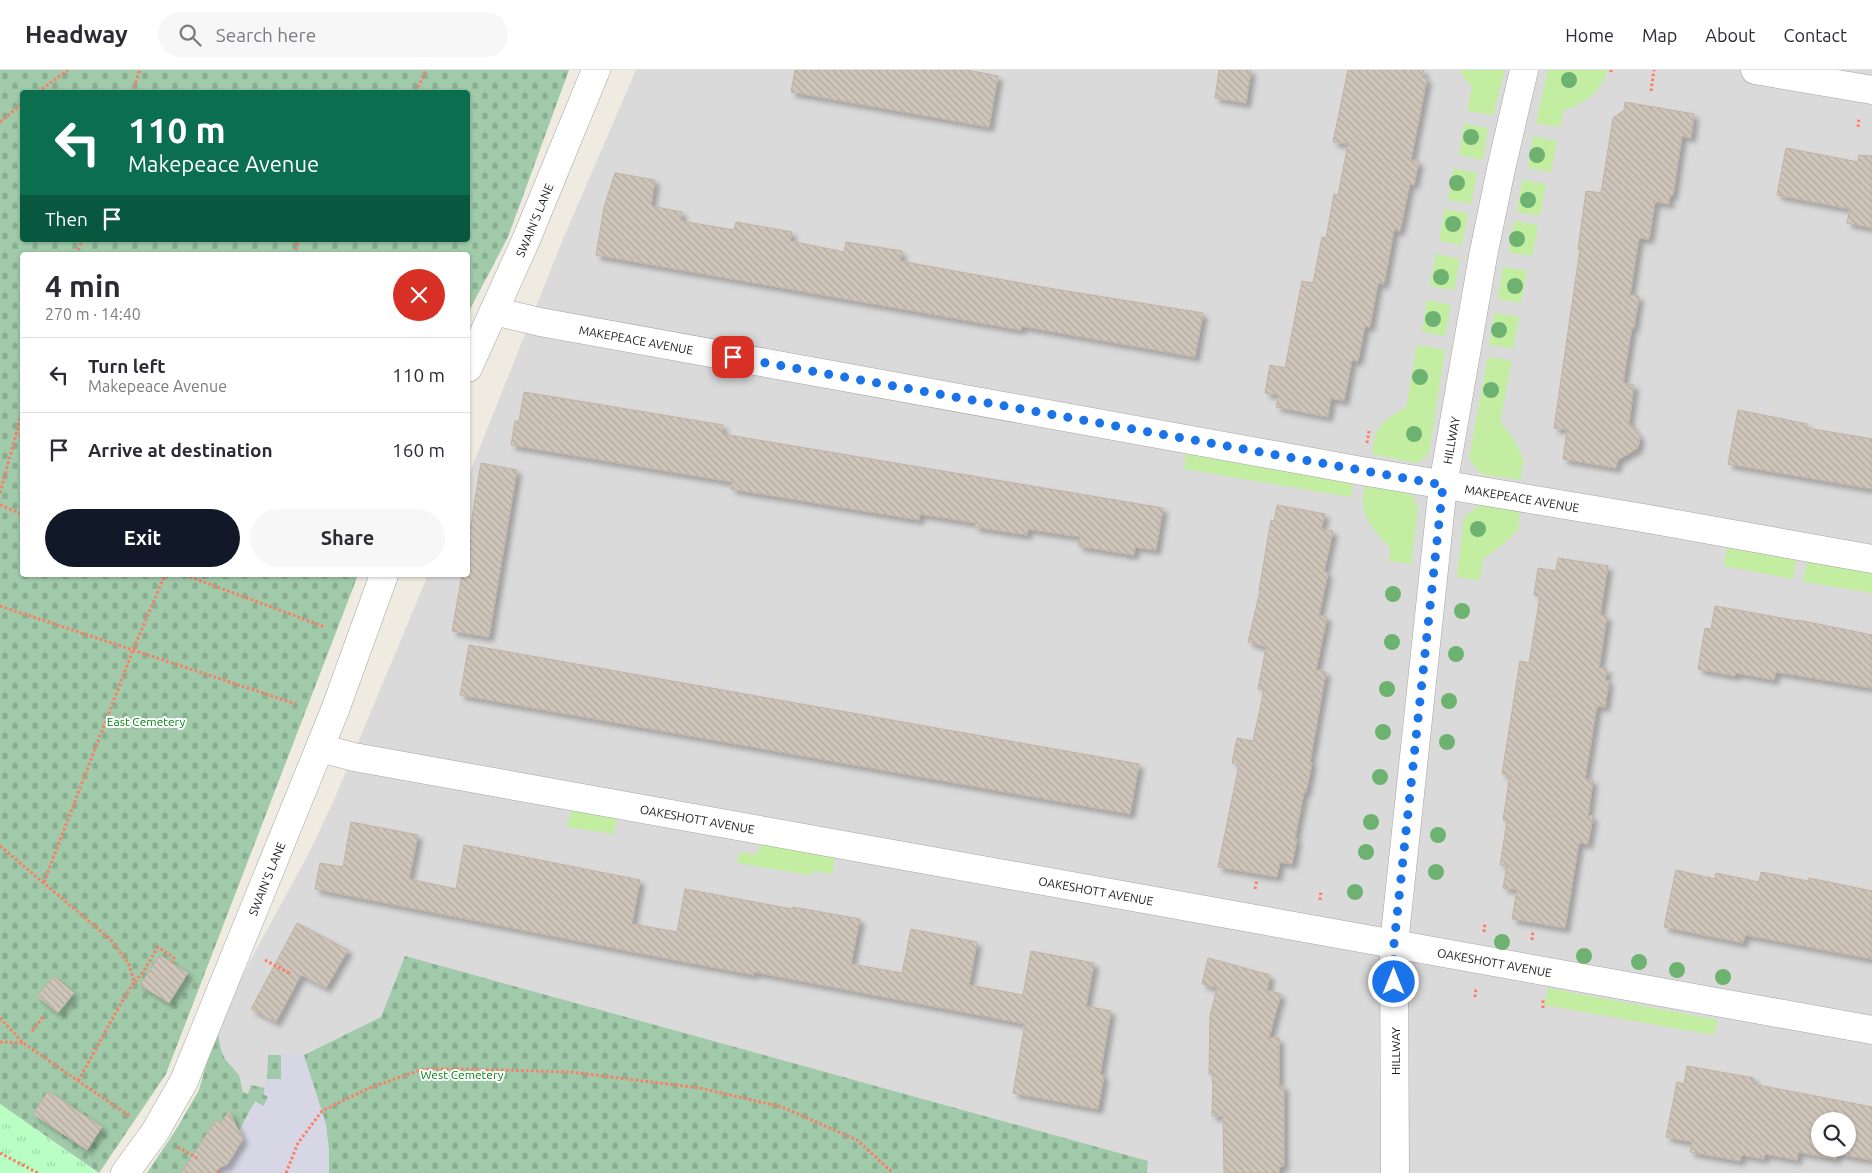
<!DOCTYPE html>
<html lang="en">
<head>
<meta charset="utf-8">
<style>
  body { margin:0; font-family:Ubuntu,sans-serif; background:#f7f7f7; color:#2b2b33; height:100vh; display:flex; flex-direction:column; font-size:19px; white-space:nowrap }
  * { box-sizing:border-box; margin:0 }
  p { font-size:16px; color:#7c7c81 }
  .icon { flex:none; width:28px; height:28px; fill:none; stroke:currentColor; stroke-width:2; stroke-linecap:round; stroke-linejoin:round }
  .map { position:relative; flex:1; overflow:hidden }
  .side { position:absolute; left:20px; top:182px; width:450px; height:325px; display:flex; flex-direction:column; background:#fff; border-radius:5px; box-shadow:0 1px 4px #0004 }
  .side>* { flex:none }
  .guide { position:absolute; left:20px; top:20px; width:450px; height:152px; border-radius:5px; box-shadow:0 1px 4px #0004; background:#0b6e4f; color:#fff; overflow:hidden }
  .controls { position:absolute; left:1811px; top:1042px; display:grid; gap:10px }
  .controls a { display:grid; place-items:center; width:45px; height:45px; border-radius:50%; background:#fff; box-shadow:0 1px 4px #0004; font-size:25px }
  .pin { position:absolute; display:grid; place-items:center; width:42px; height:42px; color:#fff; margin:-21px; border-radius:10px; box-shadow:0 2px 8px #0006 }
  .me { position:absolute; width:55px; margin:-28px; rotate:0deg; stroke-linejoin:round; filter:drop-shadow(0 0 4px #0008) }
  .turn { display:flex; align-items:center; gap:18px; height:105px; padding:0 25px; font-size:22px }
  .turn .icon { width:65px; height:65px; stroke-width:2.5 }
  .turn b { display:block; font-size:35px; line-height:42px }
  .then { display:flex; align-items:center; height:48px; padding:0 25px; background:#0003; gap:10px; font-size:19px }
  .round { display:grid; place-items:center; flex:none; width:52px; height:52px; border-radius:26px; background:#f7f7f7 }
  .head { display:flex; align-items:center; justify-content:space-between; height:85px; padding:0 25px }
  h1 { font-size:30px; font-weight:600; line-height:38px }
  .cta { display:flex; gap:10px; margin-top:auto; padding:10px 25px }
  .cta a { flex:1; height:58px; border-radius:30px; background:#111827; color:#fff; font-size:20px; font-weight:600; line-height:58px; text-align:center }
  .cta a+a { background:#f7f7f7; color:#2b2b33 }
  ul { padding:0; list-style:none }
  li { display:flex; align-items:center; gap:15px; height:75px; padding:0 25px; border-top:1px solid #e1e1e2 }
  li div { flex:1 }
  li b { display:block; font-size:19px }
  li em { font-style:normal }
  header { display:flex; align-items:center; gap:30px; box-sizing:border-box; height:70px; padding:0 25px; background:#fff; border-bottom:1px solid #e1e1e2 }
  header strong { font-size:24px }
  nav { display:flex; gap:28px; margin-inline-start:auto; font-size:18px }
  .search { width:350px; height:45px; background:#f7f7f7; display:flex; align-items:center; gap:12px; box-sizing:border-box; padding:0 18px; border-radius:28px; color:#7c7c81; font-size:19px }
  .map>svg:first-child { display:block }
  .residential { fill:#dbdada; fill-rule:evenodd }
  .grass { fill:#c3eea2 }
  .cemetery { fill:url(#cemetery-stones); fill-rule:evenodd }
  .park { fill:url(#park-tufts) }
  .plaza { fill:#d6d6e5 }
  .building { fill:url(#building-back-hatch); stroke:#c2b2a3; fill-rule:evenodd; filter:url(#shadow) }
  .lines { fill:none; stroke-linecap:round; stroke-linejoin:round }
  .minor-casing { stroke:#a4a4a4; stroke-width:29 }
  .path { stroke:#ff7b62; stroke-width:3; stroke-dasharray:2.5 2.5; stroke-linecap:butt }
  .minor { stroke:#fff; stroke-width:28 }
  .tree { fill:#6db270 }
  .route { stroke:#1a73e8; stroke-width:9; stroke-dasharray:0 16.2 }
  .labels { text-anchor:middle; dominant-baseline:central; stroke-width:4; stroke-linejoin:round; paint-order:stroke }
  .street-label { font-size:12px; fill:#1d1d1d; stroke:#fff }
  .park-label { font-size:12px; fill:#028414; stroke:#fff }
</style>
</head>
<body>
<header>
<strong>Headway</strong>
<div class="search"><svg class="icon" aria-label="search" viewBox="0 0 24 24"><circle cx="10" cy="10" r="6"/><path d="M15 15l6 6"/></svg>Search here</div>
<nav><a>Home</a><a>Map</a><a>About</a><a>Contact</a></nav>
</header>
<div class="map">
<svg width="1872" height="1103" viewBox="0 0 1872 1103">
  <defs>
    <pattern id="cemetery-stones" width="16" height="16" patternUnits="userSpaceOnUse" patternTransform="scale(1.25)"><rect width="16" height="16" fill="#a0caa9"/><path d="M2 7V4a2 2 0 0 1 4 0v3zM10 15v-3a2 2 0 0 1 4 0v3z" fill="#89ad91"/></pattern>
    <pattern id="park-tufts" width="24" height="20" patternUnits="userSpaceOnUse" patternTransform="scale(1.25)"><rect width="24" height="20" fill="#b9fec3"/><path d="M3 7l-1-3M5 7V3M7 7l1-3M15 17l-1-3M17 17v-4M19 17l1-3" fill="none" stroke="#9fd9a7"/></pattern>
    <pattern id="building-back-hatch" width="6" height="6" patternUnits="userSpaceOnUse" patternTransform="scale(1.25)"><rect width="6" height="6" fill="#cfc5ba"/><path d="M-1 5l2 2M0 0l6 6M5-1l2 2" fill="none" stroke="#b1a99f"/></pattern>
    <filter id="shadow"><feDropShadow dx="4.5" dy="4.5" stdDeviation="2.5" flood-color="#0004"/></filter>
  </defs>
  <rect width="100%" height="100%" fill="#efebe1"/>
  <!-- residential -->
  <path class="residential" d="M636,0H1872V1103H1147L1148,1091L405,887L381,947L304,985H268L267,1009L265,1018L248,1024L243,1022L239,1005L225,989L221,980L218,963L219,948L309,783L334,730L428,505H468V407L563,169ZM1820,1051H1848V1079H1820Z"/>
  <!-- grass -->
  <g class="grass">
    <path d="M1460,0H1505L1493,45L1467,41L1472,17L1464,8Z"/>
    <path d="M1548,0H1607C1603,22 1582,34 1563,41L1560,57L1536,53Z"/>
    <path d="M1464,54L1488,58L1483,90L1459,85Z"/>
    <path d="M1533,66L1557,71L1551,102L1528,98Z"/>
    <path d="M1453,98L1477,103L1471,134L1448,130Z"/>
    <path d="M1522,110L1546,114L1540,146L1517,142Z"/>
    <path d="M1445,139L1468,143L1462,175L1439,171Z"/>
    <path d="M1514,151L1538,155L1532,186L1509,182Z"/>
    <path d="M1436,184L1460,189L1454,220L1430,216Z"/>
    <path d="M1503,197L1527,201L1521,233L1498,229Z"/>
    <path d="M1427,230L1451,235L1445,266L1422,262Z"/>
    <path d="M1495,243L1519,247L1513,279L1489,275Z"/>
    <path d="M1417,275L1445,280L1429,384L1417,393L1372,384C1373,378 1373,370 1376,364C1381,352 1395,343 1406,337Z"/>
    <path d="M1488,287L1512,291L1500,351L1515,371L1524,391L1520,410L1481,404L1469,388Z"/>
    <path d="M1186,381L1354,408L1351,427L1184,399Z"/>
    <path d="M1366,411L1401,417L1413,427L1418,437L1411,494L1389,491L1390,477C1378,466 1362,448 1363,430C1363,424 1365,417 1366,411Z"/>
    <path d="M1479,435L1520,442L1518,460L1500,477L1483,489L1480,510L1457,507L1464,447Z"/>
    <path d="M1727,478L1796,490L1793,509L1724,496Z"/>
    <path d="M1807,491L1872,503V523L1803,512Z"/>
    <path d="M571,740L617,748L614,764L567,757Z"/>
    <path d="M760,774L835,787L832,804L815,801L808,805L737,793L739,782L758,785Z"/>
    <path d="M1548,918L1718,950L1714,965L1544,935Z"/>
  </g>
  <!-- cemetery -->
  <g class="cemetery">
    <path d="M0,0H569L508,167L468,243V185H22V505H358L166,1004L99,1103L0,1034ZM22,22H468V170H22Z"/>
    <path d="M405,886L1148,1091L1147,1103H147L177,1058L199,1020L219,948L218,963L221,980L225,989L239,1005L243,1022L248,1024L251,1015L265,1018L267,1009L268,985H304L381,947Z"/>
  </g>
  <!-- park -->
  <path class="park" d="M0,1034L98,1103H0Z"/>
  <!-- plaza -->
  <path class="plaza" d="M281,985H304L326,1054L329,1079V1103H216L222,1094L227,1095L228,1090L243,1070L237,1064L255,1031L263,1036L268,1027L263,1024L267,1009H281Z"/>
  <!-- building -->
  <g class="building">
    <path d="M795,0H967L998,6L989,57L791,22Z"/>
    <path d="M1219,0H1251L1246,33L1215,28Z"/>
    <path d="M1348,0H1424L1422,7L1427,9L1411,90L1419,91L1414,115L1410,113L1400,161L1394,160L1384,214L1378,213L1370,257L1365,256L1358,291L1352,290L1344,331L1331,328L1328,347L1276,337L1279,325L1265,323L1270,295L1285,298L1302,211L1313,213L1322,167L1326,168L1334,124L1338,125L1348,74L1333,72Z"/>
    <path d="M1625,32L1694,44L1691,68L1682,66L1673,125H1670L1669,134L1655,132L1649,169L1639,168L1630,225L1639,226L1634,258L1632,257L1623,313L1634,315L1629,353L1640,367L1638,378L1618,390L1616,398L1563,389L1567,360L1554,358L1580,179H1578L1586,121L1601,123L1613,48L1624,40Z"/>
    <path d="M1786,78L1858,92L1859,85L1872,86V158L1847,153L1850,139L1777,125Z"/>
    <path d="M615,103L655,110L651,136L682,142L681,151L734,160L736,152L792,162L790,171L844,182L846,172L902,181L900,191L1048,218L1203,243L1195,287L1021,256V260L596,185L604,137Z"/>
    <path d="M524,322L723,355L722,364L1163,438L1156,480L1135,477L1134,485L1078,476L1080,467L1028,459L1027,465L975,457L976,453L920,444L919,450L731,419L732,412L511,375L515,351H519Z"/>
    <path d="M1738,340L1807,354V358L1872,369V419L1728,394Z"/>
    <path d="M481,393L517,400L489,567L452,561L462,505H468V473Z"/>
    <path d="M1277,435L1325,444L1321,459L1333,461L1324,502L1328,503L1319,545L1327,547L1316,600L1326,602L1310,692L1312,693L1306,722H1304L1295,768L1297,769L1292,794L1280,792L1277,807L1218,797L1239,695L1232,693L1237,668L1253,671L1264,620L1258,619L1266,577L1248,572L1260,521H1259L1271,450L1274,451Z"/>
    <path d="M1558,488L1608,496L1600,545L1607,546L1599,598L1607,599L1605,611H1609L1605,637L1597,636L1585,709L1593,710L1588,746H1593L1588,774L1579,773L1565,858L1512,849L1517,820L1503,818L1507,796L1500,795L1507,751L1503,750L1510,705L1502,704L1520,591L1529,593L1540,526L1534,525L1538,498L1556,501Z"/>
    <path d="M1715,536L1798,551V550L1872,565V618L1776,602L1774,610L1736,603L1735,606L1698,599L1705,558L1711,559Z"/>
    <path d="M469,575L1139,694L1130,744L460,625Z"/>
    <path d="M351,752L418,765L409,809L456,819L464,775L640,810L632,854L677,862L685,819L792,839L793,837L860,849L851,894L902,903L911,859L977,872L969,915L1023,925L1031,881L1094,893L1086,936L1111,941L1100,1005H1104L1098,1039L1013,1023L1025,954L754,902V905L654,886L315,819L320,793L343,797Z"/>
    <path d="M1676,800L1715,809L1716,803L1759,812L1761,802L1808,811L1809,808L1872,821V889L1745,865L1743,873L1664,857Z"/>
    <path d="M297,853L348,880L326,918L301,905L276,952L251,939Z"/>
    <path d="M160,885L188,903L169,933L140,915Z"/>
    <path d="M1208,888L1270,905L1267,920L1281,924L1269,968H1279V1016H1284V1096L1279,1097V1103H1224L1223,1046H1212L1213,1004H1209L1210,946L1217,918L1202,914Z"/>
    <path d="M54,906L74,923L58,943L37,926Z"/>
    <path d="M1687,996L1754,1008L1753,1014L1872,1037V1090L1837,1084L1836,1089L1798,1082L1797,1090L1765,1084L1764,1089L1742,1085L1740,1091L1690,1082L1692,1072L1666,1067L1677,1012L1684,1014ZM1820,1051H1848V1079H1820Z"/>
    <path d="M48,1021L102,1057L87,1080L33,1044Z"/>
    <path d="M229,1041L243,1069L227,1095L220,1097L216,1103H181L215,1051L221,1052Z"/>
  </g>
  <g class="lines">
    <!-- minor casing -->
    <g class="minor-casing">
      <g id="minor">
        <path d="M1755,0L1872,20"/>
        <path id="s1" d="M494,241L540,252L1362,401L1643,448L1872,489"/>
        <path id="s2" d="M468,298L526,170L596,0"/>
        <path id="s3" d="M320,678L354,687L1872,960"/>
        <path id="s4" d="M125,1103L155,1062L184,1011L335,640L384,505"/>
        <path id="s5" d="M1395,1103L1394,874L1443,415L1483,186L1501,99L1524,0"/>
      </g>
    </g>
    <!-- path -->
    <g class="path">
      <path d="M1611,2V0"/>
      <path d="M1651,21L1654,0"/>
      <path d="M38,22L68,0"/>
      <path d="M132,22L140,0"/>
      <path d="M416,22L426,0"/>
      <path d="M0,52L22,34"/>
      <path d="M1858,57L1859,48"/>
      <path d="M77,185L82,170"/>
      <path d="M294,185L299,170"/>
      <path d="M15,363L22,366"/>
      <path d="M1367,373L1369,361"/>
      <path d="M0,423L22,342"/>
      <path d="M0,435L22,444"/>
      <path d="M185,505L325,557"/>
      <path d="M0,536L296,634"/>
      <path d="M0,776L110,869L129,894L134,912C114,944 97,978 78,1011"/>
      <path d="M44,812L133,580L165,505"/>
      <path d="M1255,819L1257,810"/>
      <path d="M1320,830L1321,821"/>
      <path d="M1484,862L1485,852"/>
      <path d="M1532,870L1533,860"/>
      <path d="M265,890L289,903L288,905"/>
      <path d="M135,912L145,899L158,877L174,888L172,893"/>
      <path d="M1475,927L1476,917"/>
      <path d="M1543,938V929"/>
      <path d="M0,948L23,973L131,1047"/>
      <path d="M32,961L43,947"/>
      <path d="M0,972L23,973"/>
      <path d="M178,1077L197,1088"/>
      <path d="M0,1083L38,1103"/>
      <path d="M217,1101L220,1103"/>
      <path d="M286,1103L298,1073L322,1041L367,1019L423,999H466L571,1002L700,1018L782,1037L857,1070L893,1103"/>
    </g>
    <!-- minor -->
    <use href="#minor" class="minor"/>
  </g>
  <!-- trees -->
  <g class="tree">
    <circle cx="1569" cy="10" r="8"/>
    <circle cx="1471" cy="67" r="8"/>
    <circle cx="1537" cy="85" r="8"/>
    <circle cx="1457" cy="113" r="8"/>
    <circle cx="1528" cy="130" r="8"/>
    <circle cx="1453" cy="154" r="8"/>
    <circle cx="1517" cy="169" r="8"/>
    <circle cx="1441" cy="207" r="8"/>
    <circle cx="1515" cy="216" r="8"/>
    <circle cx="1433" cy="249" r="8"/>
    <circle cx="1499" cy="260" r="8"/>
    <circle cx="1420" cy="307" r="8"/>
    <circle cx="1491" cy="320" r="8"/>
    <circle cx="1414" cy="364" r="8"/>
    <circle cx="1478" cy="459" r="8"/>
    <circle cx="1393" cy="524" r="8"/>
    <circle cx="1462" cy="541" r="8"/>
    <circle cx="1392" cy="572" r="8"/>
    <circle cx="1456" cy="584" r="8"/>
    <circle cx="1387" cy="619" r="8"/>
    <circle cx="1449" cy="631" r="8"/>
    <circle cx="1383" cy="662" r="8"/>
    <circle cx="1447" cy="672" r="8"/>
    <circle cx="1380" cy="707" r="8"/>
    <circle cx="1371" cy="752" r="8"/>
    <circle cx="1438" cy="765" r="8"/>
    <circle cx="1366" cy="782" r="8"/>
    <circle cx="1436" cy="802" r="8"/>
    <circle cx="1355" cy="822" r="8"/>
    <circle cx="1502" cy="872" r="8"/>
    <circle cx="1584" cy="886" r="8"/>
    <circle cx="1639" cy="892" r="8"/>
    <circle cx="1677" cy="900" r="8"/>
    <circle cx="1723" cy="907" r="8"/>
  </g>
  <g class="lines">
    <!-- route -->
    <path class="route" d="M733,287L1443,415L1394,874V912"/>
  </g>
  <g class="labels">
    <!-- street labels -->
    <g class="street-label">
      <text stroke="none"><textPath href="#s2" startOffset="162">SWAIN'S LANE</textPath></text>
      <text stroke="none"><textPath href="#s1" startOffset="145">MAKEPEACE AVENUE</textPath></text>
      <text stroke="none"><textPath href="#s5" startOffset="736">HILLWAY</textPath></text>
      <text stroke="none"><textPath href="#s1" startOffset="1045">MAKEPEACE AVENUE</textPath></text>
      <text stroke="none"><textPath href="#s3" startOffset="384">OAKESHOTT AVENUE</textPath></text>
      <text stroke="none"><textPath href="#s4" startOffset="328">SWAIN'S LANE</textPath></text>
      <text stroke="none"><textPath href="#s3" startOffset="789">OAKESHOTT AVENUE</textPath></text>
      <text stroke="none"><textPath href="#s3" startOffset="1194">OAKESHOTT AVENUE</textPath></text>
      <text transform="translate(1395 981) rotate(-90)">HILLWAY</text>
    </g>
    <!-- park labels -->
    <g class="park-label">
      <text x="146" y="651">East Cemetery</text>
      <text x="462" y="1004">West Cemetery</text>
    </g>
  </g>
</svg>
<div class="controls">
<a><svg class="icon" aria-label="search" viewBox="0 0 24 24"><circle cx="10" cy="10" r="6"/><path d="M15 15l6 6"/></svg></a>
</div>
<div class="pin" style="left:733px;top:287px;background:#d93025"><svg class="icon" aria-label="arrive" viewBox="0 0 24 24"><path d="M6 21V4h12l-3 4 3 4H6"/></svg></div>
<svg class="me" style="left:1394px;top:912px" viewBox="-20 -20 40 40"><circle r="17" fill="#1a73e8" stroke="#fff" stroke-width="3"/><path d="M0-11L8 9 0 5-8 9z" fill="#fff"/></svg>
<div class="guide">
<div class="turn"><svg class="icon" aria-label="left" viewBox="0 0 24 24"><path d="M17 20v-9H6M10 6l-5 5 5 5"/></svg><div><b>110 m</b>Makepeace Avenue</div></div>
<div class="then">Then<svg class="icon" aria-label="arrive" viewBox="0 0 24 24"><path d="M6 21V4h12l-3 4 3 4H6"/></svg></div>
</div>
<section class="side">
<div class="head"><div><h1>4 min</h1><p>270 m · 14:40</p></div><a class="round" style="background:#d93025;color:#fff"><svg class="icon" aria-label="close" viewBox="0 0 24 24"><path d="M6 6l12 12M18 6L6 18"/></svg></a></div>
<ul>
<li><svg class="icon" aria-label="left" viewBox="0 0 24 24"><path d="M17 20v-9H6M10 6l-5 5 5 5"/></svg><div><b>Turn left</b><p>Makepeace Avenue</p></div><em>110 m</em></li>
<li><svg class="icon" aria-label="arrive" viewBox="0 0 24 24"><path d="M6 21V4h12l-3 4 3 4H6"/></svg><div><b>Arrive at destination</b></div><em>160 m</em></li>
</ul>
<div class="cta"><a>Exit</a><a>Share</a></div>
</section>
</div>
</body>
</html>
